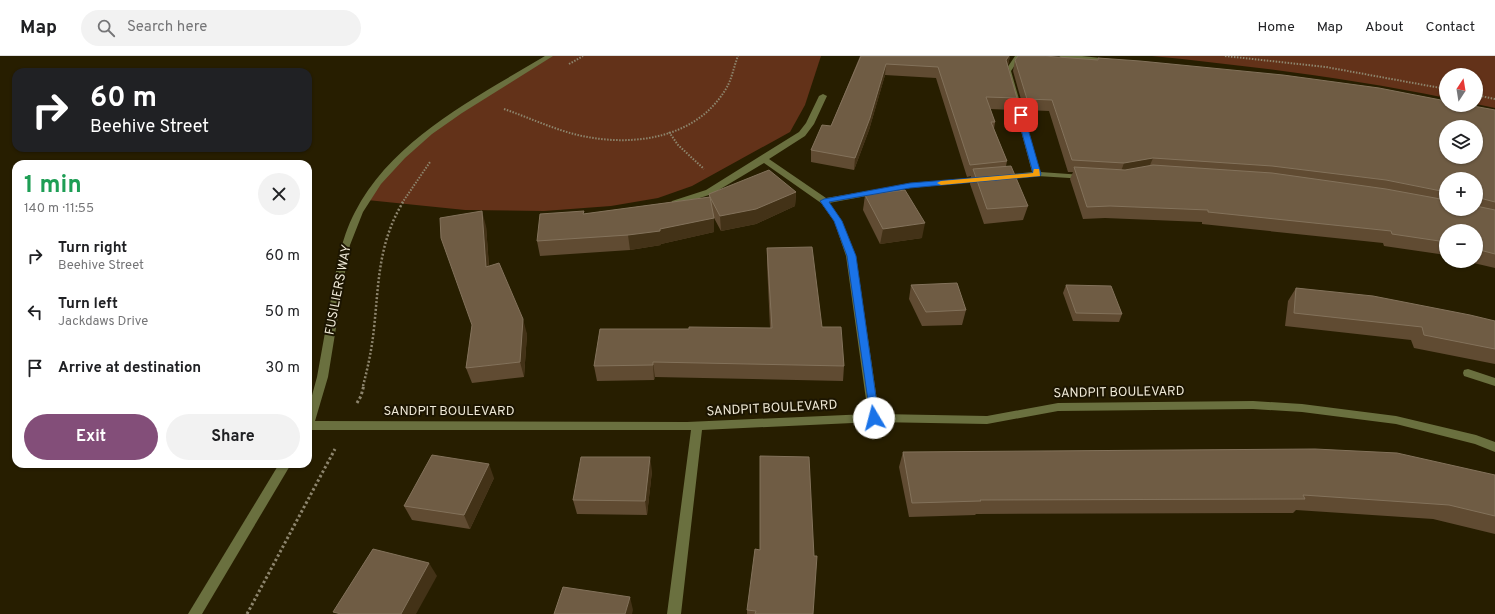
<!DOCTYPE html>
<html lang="en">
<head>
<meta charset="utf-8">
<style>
  body { margin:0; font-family:Overpass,sans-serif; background:#f2f2f2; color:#202124; height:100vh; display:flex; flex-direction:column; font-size:15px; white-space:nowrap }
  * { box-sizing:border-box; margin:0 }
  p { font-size:13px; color:#757577 }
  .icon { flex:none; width:22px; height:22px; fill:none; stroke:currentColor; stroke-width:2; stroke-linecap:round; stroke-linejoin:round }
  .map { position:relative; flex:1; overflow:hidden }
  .drawer { position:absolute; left:12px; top:104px; width:300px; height:308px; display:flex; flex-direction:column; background:#fff; border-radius:12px; box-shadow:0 1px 3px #0004 }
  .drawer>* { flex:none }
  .hud { position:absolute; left:12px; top:12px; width:300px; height:84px; border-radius:12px; box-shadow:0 1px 3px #0004; background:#202124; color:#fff; overflow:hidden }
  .needle { width:26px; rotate:12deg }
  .fabs { position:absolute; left:1439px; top:12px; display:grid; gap:8px }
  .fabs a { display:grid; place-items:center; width:44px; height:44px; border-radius:50%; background:#fff; box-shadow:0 1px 3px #0004; font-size:20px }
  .pin { position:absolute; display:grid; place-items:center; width:34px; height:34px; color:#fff; margin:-17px; border-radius:8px; box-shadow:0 2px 6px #0006 }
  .me { position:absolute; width:44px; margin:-22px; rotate:352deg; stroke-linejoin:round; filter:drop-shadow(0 0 3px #0008) }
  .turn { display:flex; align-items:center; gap:14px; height:84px; padding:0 12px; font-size:18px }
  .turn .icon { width:52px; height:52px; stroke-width:2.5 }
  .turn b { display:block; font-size:28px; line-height:34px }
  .round { display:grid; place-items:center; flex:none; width:42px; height:42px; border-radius:21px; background:#f2f2f2 }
  .head { display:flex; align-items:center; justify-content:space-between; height:68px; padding:0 12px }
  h1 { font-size:24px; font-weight:700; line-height:30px; color:#1e9e55 }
  .button { display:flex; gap:8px; margin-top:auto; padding:8px 12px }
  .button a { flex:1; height:46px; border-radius:24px; background:#834e79; color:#fff; font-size:16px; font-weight:700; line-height:46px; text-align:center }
  .button a+a { background:#f2f2f2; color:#202124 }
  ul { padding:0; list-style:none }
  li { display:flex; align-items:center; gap:12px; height:56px; padding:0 12px }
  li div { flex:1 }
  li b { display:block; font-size:15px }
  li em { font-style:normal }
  header { display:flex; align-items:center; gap:24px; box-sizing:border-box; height:56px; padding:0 20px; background:#fff; border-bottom:1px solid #e0e0e0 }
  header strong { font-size:19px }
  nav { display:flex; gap:22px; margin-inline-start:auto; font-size:14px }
  .search { width:280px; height:36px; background:#f2f2f2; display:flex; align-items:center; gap:10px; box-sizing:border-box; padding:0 14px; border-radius:22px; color:#757577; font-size:15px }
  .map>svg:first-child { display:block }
  .green { fill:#633219 }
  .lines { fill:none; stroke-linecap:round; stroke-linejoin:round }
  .path-far2 { stroke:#8d856d; stroke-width:2; stroke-dasharray:1.5 1.5; stroke-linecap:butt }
  .path-far1 { stroke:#8d856d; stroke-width:2.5; stroke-dasharray:2 2; stroke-linecap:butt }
  .path { stroke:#8d856d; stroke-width:3; stroke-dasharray:2.5 2.5; stroke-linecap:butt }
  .minor { fill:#6a703f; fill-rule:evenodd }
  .wall { fill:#604b32; fill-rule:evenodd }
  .shaded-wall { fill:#433217 }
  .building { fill:#6f5c44; stroke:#83725b; fill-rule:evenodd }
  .route { fill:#1a73e8; stroke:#114b97 }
  .slow { fill:#f59e0b }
  .labels { text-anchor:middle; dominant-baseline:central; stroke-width:4; stroke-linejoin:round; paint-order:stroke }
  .street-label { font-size:13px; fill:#efe9d7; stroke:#1c1501 }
</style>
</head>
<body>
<header>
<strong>Map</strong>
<div class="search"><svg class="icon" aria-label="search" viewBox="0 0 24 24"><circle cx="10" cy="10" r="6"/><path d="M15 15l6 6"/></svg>Search here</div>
<nav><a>Home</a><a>Map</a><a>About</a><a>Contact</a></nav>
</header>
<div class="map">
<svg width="1495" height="558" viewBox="0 0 1495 558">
  <rect width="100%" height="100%" fill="#271e00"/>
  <!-- green -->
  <g class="green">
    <path d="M550,0H821L805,49L790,76L692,130L658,142L611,150L544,155L465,154L367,144L394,109L424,80Z"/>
    <path d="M1152,0H1495V52L1476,48V19H1446V42C1348,22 1251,10 1152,0Z"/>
  </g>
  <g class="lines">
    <!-- path-far2 -->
    <g class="path-far2">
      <path d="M1225,0L1326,11L1446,33"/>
      <path d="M569,8L583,0"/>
      <path d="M1476,39L1495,43"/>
      <path d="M504,53C530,62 555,74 582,80C635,91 698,82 727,31C732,22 734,10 738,0"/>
      <path d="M669,76L678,89L704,113"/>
      <path d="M402,147L430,106"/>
    </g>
    <!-- path-far1 -->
    <path class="path-far1" d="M363,330C368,311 372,292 374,272C379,226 378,188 403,146"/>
    <!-- path -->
    <g class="path">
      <path d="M357,347L361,340L364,329"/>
      <path d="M247,558L335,393"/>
    </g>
    <!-- minor -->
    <g class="minor">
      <path d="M545,0H553L462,57L432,78L405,102L381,128L363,156L350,189L347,204L328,321L315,365L687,366L868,358L846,200L834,165L821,147L764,107L712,138L675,150L671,147L672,145L706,134L799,76L806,67L819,40L823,38L827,40L814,68L805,80L769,103L826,142L910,128L984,121L988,123L984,125L910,132L829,147L842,165L856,200L879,358L987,360L1058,347L1253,345L1302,348L1396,360L1476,379L1495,386V396L1475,388L1396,368L1302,356L1253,353L1058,355L987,368L874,366L702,374L681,558H667L691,374H308V354L317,321L338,204C342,188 347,171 355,156C393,82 477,41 545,0Z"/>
      <path d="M1015,0H1021L1011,15L1040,116L1083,119H1086V123L1037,120L1003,123L999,121L1003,119L1032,116L1005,15Z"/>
      <path d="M1059,0H1082L1110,3L1113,5L1110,7L1062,2Z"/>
      <path d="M1468,313L1495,322V330L1464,320L1463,317L1464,314Z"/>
      <path d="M279,408H291L202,558H188Z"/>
    </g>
  </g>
  <!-- wall -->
  <g class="wall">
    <path d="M860,0H1010L1008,9L1017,42L1014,54L990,53L995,66L994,73L1007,105L1006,110L1028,150L1023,164L984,168L970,128L971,120L967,121L936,22L885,19L869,74L854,114L811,106V94L831,70Z"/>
    <path d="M1098,2L1495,54V212L1465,205H1476V175H1446V199L1384,190L1383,187L1202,168V166L1105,162L1083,163L1070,123L1073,116H1068L1049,55L1024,54L1013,15L1015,4H1097ZM1446,123H1476V153H1446Z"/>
    <path d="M796,136L795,150L756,168L721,175L714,162V176L661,188V189L630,194L540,200L537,185L584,158L709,141V138Z"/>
    <path d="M865,139L922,182L880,188L863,154Z"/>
    <path d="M486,170L489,210L527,278L524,321L472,327L466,312Z"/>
    <path d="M767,192L822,271L844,310L843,325L655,321L654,324L597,325L594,310L770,272L767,207Z"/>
    <path d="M911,229L966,254L962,269L922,270L909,243Z"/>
    <path d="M1066,229L1122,258L1119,266L1073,265L1063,237Z"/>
    <path d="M1296,232L1495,265V308L1414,292L1411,284L1285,270L1288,245Z"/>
    <path d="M903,396L1495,419V478L1433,463L1296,454L1293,457L976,458L975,459L909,461L899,411Z"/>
    <path d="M652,415L647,459L577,458L573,444Z"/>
    <path d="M494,422L470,473L412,464L404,450Z"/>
    <path d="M747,554L813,558H747Z"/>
  </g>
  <!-- shaded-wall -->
  <g class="shaded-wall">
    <path d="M1009,0H1010L1008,8L1006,4Z"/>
    <path d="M886,8L885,19L869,74L854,114L855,102Z"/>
    <path d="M1153,102L1148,114L1120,118L1124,107Z"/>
    <path d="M796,136L795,150L756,168L721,175L720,160Z"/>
    <path d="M482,155L486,170L490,226L486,211Z"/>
    <path d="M714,162V176L661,188V189L630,194L628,179Z"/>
    <path d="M925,167L922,182L880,188L883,173Z"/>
    <path d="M523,263L527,278L524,321L520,306Z"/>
    <path d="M653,306L655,321L654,324L653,309Z"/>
    <path d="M650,401L652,415L647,459L645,445Z"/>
    <path d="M489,408L494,422L470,473L464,459Z"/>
    <path d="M429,507L437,520L416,558H401Z"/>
    <path d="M630,541L633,554L632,558H625Z"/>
  </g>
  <!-- building -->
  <g class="building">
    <path d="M861,0H1009L1006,4L1017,42L986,41L995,66H991L1007,105L970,109L938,11L886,8L870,62L855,102L811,94L822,69L831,70Z"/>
    <path d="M1018,0H1044L1098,4V2L1140,5L1283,19L1379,32L1446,45V49H1468L1495,54V146L1476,141V123H1446V136L1386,124L1272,110L1153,102L1124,107L1072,104L1052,44L1027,43L1015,4ZM1446,71H1476V101H1446Z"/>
    <path d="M1153,109L1272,117L1386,133L1446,144V153H1476V150L1495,154V198L1476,193V175H1446V186L1392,178L1391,175L1208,156V154L1110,150L1087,151L1074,111L1125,114Z"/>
    <path d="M1011,110L1028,150L987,153L973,113Z"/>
    <path d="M769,114L796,136L756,153L720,160L710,141L714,162L660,173V175L628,179L537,185L540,158L584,155L583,158L710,141L709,138Z"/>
    <path d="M905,134L925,167L883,173L865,139Z"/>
    <path d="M482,155L486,211L499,207L523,263L520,306L466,312L472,269L441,182L440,162Z"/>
    <path d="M812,191L822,271H841L844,310L653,306V309L594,310L600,273H689V271L772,272L767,192Z"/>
    <path d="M957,227L966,254L926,256L911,229Z"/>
    <path d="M1066,229L1111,230L1122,258L1076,257Z"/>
    <path d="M1296,232L1373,240L1470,259L1495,265V293L1424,279L1422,271L1294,257Z"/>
    <path d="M1315,393L1397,397L1495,419V460L1449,449L1303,439L1305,443L980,444L981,445L912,447L903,396Z"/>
    <path d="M432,399L489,408L464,459L404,450Z"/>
    <path d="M760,400L809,401L814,500H817L813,558H755L756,555L747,554L755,493L760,494Z"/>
    <path d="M581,401H650L645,445L573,444Z"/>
    <path d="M373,493L429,507L401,558H341L333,556Z"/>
    <path d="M563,531L630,541L625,558H554Z"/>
  </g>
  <!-- route -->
  <path class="route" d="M1021,57L1024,59L1041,118L1040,120L910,132L829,146L842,165L856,200L879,362L874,366L871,365L847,200L834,165L820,145L824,143L910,127L1033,117L1017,59Z"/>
  <!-- slow -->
  <path class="slow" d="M1034,113H1039L1040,120L941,129L937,127L941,125L1033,117Z"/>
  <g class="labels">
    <!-- street labels -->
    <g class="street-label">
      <text transform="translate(339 234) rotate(-79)">FUSILIERS WAY</text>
      <text transform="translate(1119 337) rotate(-1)">SANDPIT BOULEVARD</text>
      <text transform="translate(772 353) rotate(-3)">SANDPIT BOULEVARD</text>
      <text x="449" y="356">SANDPIT BOULEVARD</text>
    </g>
  </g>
</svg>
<div class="fabs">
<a><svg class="needle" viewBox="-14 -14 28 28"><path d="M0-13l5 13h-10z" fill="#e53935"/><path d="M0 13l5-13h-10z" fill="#757577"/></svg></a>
<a><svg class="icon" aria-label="layers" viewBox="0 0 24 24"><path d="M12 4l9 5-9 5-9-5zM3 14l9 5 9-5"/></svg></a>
<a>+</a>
<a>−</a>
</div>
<div class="pin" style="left:1021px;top:59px;background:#d93025"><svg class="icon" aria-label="arrive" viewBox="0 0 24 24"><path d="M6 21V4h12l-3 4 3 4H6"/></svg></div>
<svg class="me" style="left:874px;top:362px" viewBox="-20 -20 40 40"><circle r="19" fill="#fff"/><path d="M0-13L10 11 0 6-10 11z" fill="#1a73e8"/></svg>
<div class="hud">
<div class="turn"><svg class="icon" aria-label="right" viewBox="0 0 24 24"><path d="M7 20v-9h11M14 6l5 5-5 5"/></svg><div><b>60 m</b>Beehive Street</div></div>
</div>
<section class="drawer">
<div class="head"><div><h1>1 min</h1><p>140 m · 11:55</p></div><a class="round"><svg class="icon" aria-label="close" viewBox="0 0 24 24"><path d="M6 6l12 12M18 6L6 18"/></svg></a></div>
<ul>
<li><svg class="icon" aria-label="right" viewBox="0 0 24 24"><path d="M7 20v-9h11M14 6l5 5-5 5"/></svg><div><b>Turn right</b><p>Beehive Street</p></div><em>60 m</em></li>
<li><svg class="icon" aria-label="left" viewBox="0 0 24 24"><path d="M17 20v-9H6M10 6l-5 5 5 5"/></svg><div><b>Turn left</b><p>Jackdaws Drive</p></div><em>50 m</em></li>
<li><svg class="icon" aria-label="arrive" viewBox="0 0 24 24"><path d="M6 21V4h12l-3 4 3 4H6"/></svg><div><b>Arrive at destination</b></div><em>30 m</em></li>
</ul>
<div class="button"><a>Exit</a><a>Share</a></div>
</section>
</div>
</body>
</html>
